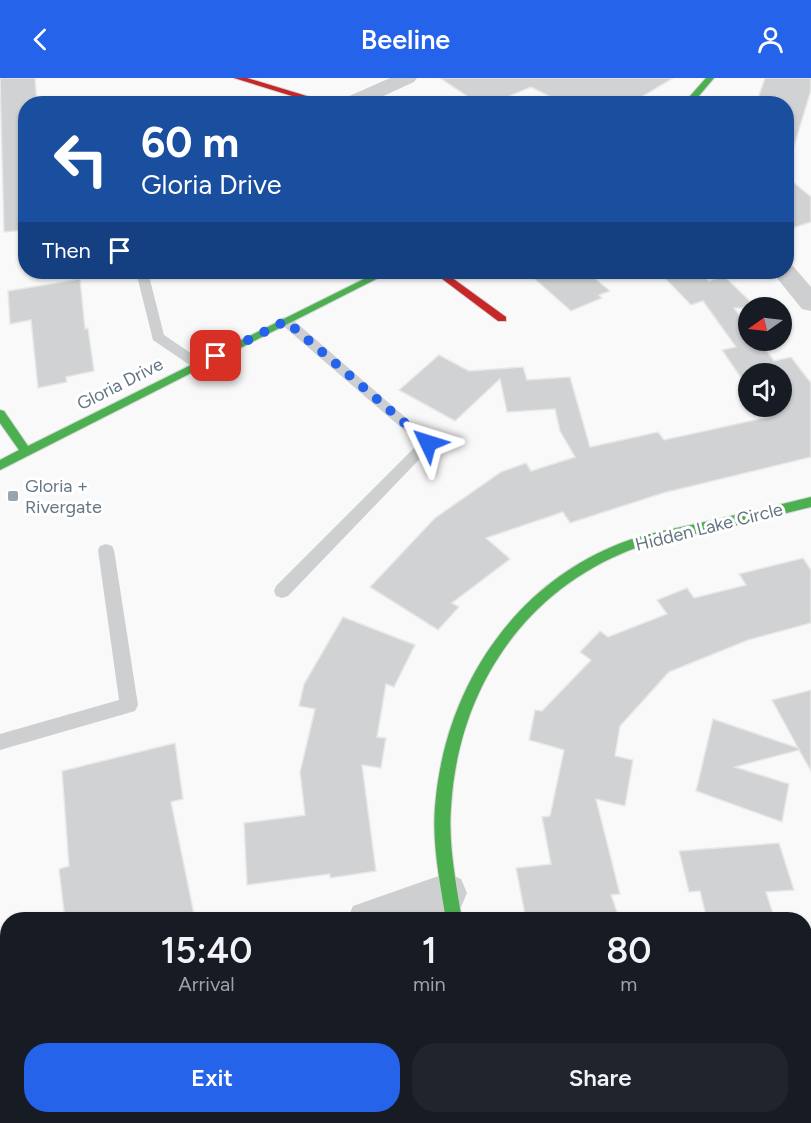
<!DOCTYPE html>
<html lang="en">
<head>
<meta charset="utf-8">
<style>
  body { margin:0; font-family:Figtree,sans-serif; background:#20242c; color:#f1f3f6; height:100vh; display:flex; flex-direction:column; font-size:22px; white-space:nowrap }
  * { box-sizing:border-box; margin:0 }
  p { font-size:20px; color:#9ea1a6 }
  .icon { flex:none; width:33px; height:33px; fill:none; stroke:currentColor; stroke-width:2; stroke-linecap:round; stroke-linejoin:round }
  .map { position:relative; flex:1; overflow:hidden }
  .side { position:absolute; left:0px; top:834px; width:812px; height:212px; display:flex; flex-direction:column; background:#171b24; border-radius:24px 24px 0 0; box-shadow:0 2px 4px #0004 }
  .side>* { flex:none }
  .guide { position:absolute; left:18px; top:18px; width:776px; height:183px; border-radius:24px; box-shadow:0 2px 4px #0004; background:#1a4fa0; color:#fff; overflow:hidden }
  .needle { width:39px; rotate:256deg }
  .fabs { position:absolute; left:738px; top:219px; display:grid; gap:12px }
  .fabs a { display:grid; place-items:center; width:54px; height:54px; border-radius:50%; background:#171b24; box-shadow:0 2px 4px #0004; font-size:30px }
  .pin { position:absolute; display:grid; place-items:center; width:51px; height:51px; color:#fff; margin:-26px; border-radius:12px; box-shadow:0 3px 9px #0006 }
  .me { position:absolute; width:66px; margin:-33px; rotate:311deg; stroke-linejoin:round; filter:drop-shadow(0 0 4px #0008) }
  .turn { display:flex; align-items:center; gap:21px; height:126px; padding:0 24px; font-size:27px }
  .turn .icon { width:78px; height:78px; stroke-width:2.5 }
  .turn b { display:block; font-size:42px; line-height:51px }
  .then { display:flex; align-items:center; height:57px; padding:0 24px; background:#0003; gap:12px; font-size:22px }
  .eta { display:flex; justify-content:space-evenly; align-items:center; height:102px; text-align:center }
  .eta b { font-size:36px; font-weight:600; line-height:42px }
  .primary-button { display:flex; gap:12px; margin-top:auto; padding:12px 24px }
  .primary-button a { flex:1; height:69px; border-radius:24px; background:#2563eb; color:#fff; font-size:24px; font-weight:600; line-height:69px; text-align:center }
  .primary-button a+a { background:#20242c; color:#f1f3f6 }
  header { display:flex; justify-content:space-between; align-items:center; height:78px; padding:0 24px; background:#2563eb; color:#fff; font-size:27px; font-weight:600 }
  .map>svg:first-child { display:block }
  .building { fill:#d0d2d3; stroke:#e8e8e8; stroke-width:1.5 }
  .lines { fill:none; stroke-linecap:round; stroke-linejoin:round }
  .fast-casing { stroke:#d5d6d7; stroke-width:2 }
  .jam-casing { stroke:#d5d6d7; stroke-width:2 }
  .lane { fill:#cecfd0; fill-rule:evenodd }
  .street { fill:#cecfd0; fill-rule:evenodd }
  .fast { fill:#4caf50; fill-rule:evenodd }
  .jam { fill:#c62828; fill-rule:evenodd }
  .route { stroke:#2563eb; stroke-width:10; stroke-dasharray:0 18 }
  .poi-dot { fill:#99a4ac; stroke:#fff; stroke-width:2 }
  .labels { text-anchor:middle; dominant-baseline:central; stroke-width:6; stroke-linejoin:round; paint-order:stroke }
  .street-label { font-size:18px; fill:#657683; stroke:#fff }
  .poi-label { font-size:18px; fill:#657683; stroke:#fff; text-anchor:start }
</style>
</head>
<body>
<header><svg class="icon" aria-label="back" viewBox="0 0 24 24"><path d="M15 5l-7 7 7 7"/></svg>Beeline<svg class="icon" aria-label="person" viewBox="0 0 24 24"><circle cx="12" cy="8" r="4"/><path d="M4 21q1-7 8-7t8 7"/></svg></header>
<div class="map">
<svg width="811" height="1045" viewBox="0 0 811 1045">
  <rect width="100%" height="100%" fill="#f9f9f9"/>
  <!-- building -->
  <g class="building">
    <path d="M0,0H35L37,26H26V152L4,154Z"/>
    <path d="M440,0H673L630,26H565L531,9L490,26H479Z"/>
    <path d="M765,0H811V12L792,75H786V26H756Z"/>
    <path d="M786,98L811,119V144L786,152Z"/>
    <path d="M527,194H587L610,213L599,217L602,220L571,233Z"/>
    <path d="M659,194H699L709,203L724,198L757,230H734L748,249V262H759L774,283L791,279L811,305V379L663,415L570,445L563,434L486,460L510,481L452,525L459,529L438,552L370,509L435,440L501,394L526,385L531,393L575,379L560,353L555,331L507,334L500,301L455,343L399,312L439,277L469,293L523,289L527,302L570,299L590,369L658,354L664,362L769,339L762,328H782V296H748V310L722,272L736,269L703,223L691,227Z"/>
    <path d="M80,201L85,251L88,250L94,293L66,299L67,304L38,310L31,242L10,246L8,213Z"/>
    <path d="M803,480L811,492V545L748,562L669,594L620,648L615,678L633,682L625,728L596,721L620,816L611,817L620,842H526L516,790L551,786L542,739L550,738L564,672L529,662L535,632L542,633L591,582L580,574L600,553L608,559L667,536L657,522L687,510L694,520L746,507L739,496Z"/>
    <path d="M343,539L415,567L394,609L386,606L377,659L386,660L381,690L362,687L376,793L330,800V796L247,807L244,745L305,737L300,694L315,631L299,628L304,606Z"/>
    <path d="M811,612V693L799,672L735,689L789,706L782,744L696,713L713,641L798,670L772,622Z"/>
    <path d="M175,665L183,721L171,724L194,836L177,842H65L59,791L69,788L62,693Z"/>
    <path d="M779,765L794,812L766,814L775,842H707L700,813L689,814L679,773Z"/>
  </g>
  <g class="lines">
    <!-- fast casing -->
    <g class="fast-casing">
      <g id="fast">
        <path d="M706,0H714L692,26H683Z"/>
        <path d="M378,194H390L0,392V382L19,372L0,345V332L4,333L28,368Z"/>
        <path d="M811,419V429C774,438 738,447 701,455C677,460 653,463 630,472C521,515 458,614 451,729C448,766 456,805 462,842H446C440,804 432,766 435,729C444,613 511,508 621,465C647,455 674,451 700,445C737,437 774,428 811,419Z"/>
        <path d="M0,866L6,869L8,873V1015L2,1012L0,1009Z"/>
      </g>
    </g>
    <!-- jam casing -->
    <g class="jam-casing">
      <g id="jam">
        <path d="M234,0H247L333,26H318Z"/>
        <path d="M433,194H444L506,239V243H498Z"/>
      </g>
    </g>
    <!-- lane -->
    <g class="lane">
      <path d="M136,194H148L164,257L204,284L206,287L204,290H194L153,262Z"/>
      <path d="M286,239L291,240L435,365L288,518L282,520L276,518L274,513L276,508L419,365L281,246L279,243L281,240Z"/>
      <path d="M106,466L112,468L114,472L138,627L135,633L0,672V656L119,622L98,472L100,468Z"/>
    </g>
    <!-- street -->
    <g class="street">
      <path d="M390,0H417L414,4L366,26H337L340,22Z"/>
      <path d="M786,187L793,188L811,209V233L802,231L772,194H786Z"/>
      <path d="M447,795L461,801L467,815L461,829L428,842H347L353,828Z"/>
      <path d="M8,1016V1038H32L33,1045H0V1019Z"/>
      <path d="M495,1038H541L544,1045H498Z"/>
    </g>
    <!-- fast -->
    <use href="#fast" class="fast"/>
    <!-- jam -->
    <use href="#jam" class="jam"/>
  </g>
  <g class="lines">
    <!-- route -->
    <path class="route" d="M216,278L286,243L428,365"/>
  </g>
  <!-- markers -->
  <rect class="poi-dot" x="7" y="412" width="12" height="12" rx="3"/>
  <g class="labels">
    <!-- street labels -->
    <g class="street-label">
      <text transform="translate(120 306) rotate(-27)">Gloria Drive</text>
      <text transform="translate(709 449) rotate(-14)">Hidden Lake Circle</text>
    </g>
    <!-- poi labels -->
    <g class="poi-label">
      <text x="25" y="408">Gloria +<tspan x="25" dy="21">Rivergate</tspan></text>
    </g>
  </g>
</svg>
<div class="fabs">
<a><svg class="needle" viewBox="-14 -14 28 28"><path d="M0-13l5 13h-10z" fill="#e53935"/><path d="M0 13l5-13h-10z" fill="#9ea1a6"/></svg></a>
<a><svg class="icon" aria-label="sound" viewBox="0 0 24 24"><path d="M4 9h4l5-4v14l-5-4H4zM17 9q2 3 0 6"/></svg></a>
</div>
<div class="pin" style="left:216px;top:278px;background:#d93025"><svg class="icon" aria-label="arrive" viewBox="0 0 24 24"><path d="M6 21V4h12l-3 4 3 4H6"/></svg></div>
<svg class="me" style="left:428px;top:365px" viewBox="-20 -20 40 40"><path d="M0-17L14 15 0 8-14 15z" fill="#2563eb" stroke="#fff" stroke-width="4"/></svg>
<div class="guide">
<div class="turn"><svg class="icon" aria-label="left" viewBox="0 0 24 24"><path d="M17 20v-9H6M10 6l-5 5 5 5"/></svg><div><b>60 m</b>Gloria Drive</div></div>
<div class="then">Then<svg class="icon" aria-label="arrive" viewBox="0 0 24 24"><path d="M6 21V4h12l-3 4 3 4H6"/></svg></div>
</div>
<section class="side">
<div class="eta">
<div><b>15:40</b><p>Arrival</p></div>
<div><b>1</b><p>min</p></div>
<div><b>80</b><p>m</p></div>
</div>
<div class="primary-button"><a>Exit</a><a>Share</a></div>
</section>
</div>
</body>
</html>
